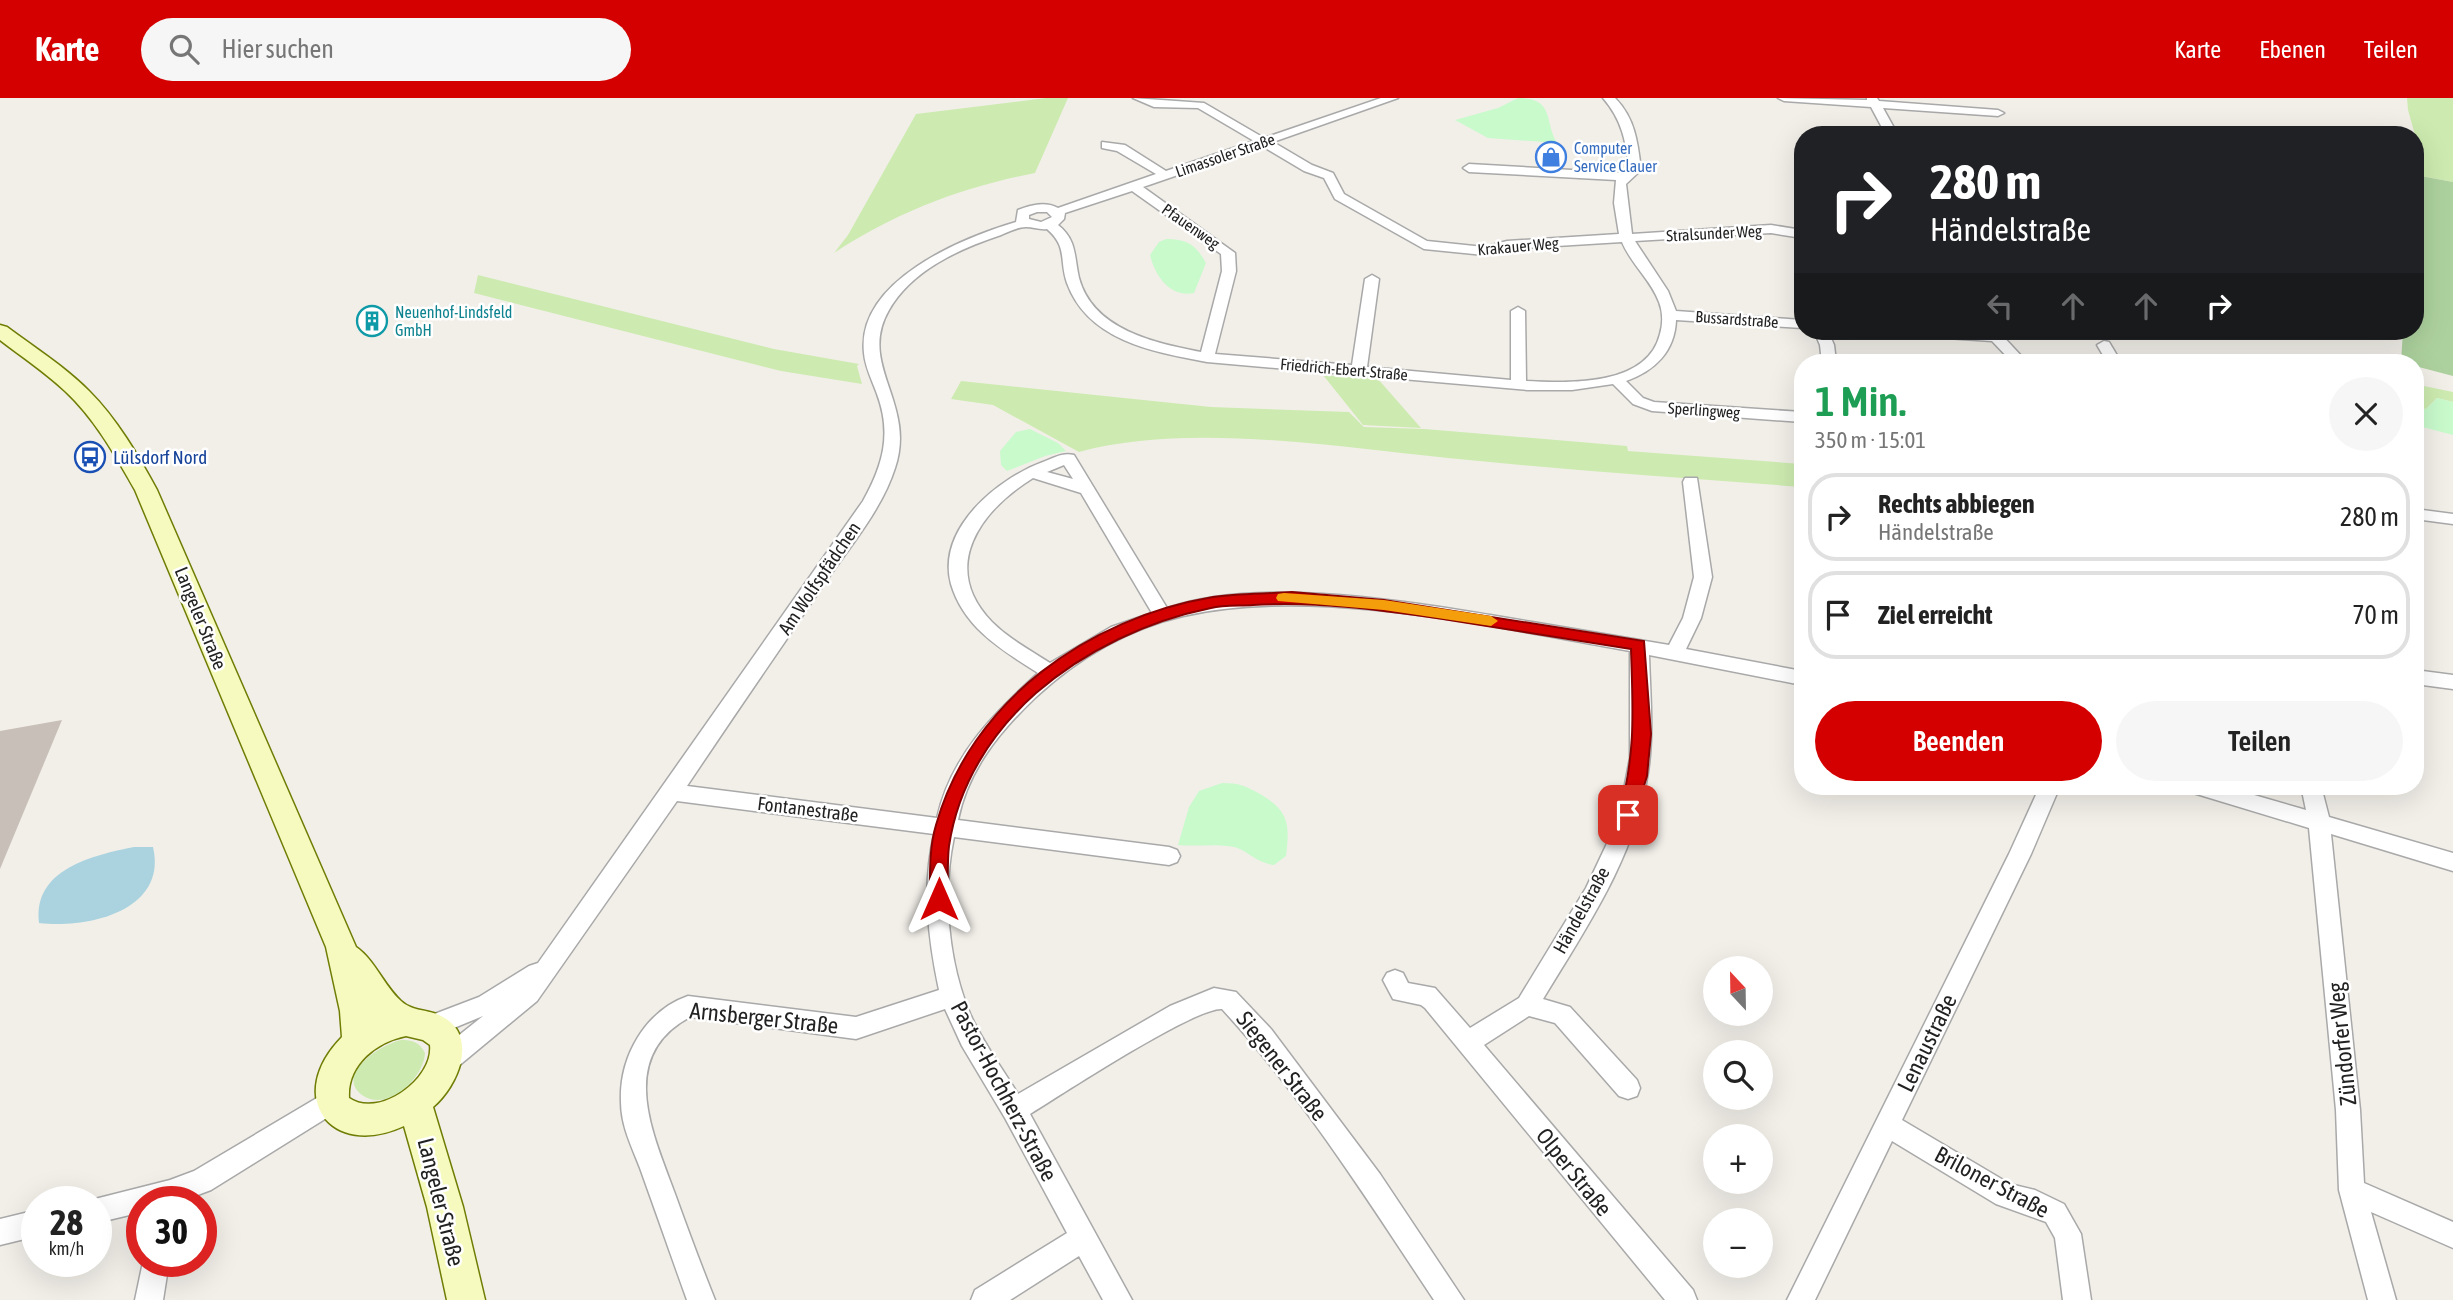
<!DOCTYPE html>
<html lang="de">
<head>
<meta charset="utf-8">
<style>
  body { margin:0; font-family:"Asap Condensed",sans-serif; background:#f6f6f6; color:#222; height:100vh; display:flex; flex-direction:column; font-size:26px; white-space:nowrap }
  * { box-sizing:border-box; margin:0 }
  p { font-size:23px; color:#767676 }
  .icon { flex:none; width:38px; height:38px; fill:none; stroke:currentColor; stroke-width:2; stroke-linecap:round; stroke-linejoin:round }
  .map { position:relative; flex:1; overflow:hidden }
  .panel { position:absolute; left:1794px; top:256px; width:630px; height:441px; display:flex; flex-direction:column; background:#fff; border-radius:28px; box-shadow:0 7px 28px #0002 }
  .panel>* { flex:none }
  .guide { position:absolute; left:1794px; top:28px; width:630px; height:214px; border-radius:28px; box-shadow:0 7px 28px #0002; background:#202124; color:#fff; overflow:hidden }
  .needle { width:46px; rotate:338deg }
  .buttons { position:absolute; left:1703px; top:858px; display:grid; gap:14px }
  .buttons a { display:grid; place-items:center; width:70px; height:70px; border-radius:50%; background:#fff; box-shadow:0 7px 28px #0002; font-size:35px }
  .speed { position:absolute; left:21px; top:1088px; display:flex; gap:14px; font-size:35px; font-weight:700; text-align:center }
  .speed>* { display:grid; place-content:center; width:91px; height:91px; border-radius:50%; background:#fff; box-shadow:0 7px 28px #0002; line-height:1 }
  .speed small { font-size:18px; font-weight:400 }
  .speed .limit { border:10px solid #d22; background:#fff; color:#111 }
  .pin { position:absolute; display:grid; place-items:center; width:60px; height:60px; color:#fff; margin:-30px; border-radius:14px; box-shadow:0 4px 10px #0006 }
  .me { position:absolute; width:77px; margin:-38px; rotate:0deg; stroke-linejoin:round; filter:drop-shadow(0 0 5px #0008) }
  .turn { display:flex; align-items:center; gap:24px; height:147px; padding:0 21px; font-size:32px }
  .turn .icon { width:91px; height:91px; stroke-width:2.5 }
  .turn b { display:block; font-size:49px; line-height:60px }
  .lanes { display:flex; align-items:center; height:66px; padding:0 21px; background:#0003; justify-content:center; gap:35px; direction:ltr }
  .lanes .off { opacity:.35 }
  .round { display:grid; place-items:center; flex:none; width:74px; height:74px; border-radius:37px; background:#f6f6f6 }
  .head { display:flex; align-items:center; justify-content:space-between; height:119px; padding:0 21px }
  h1 { font-size:42px; font-weight:600; line-height:52px; color:#1e9e55 }
  .button { display:flex; gap:14px; margin-top:auto; padding:14px 21px }
  .button a { flex:1; height:80px; border-radius:42px; background:#d40000; color:#fff; font-size:28px; font-weight:600; line-height:80px; text-align:center }
  .button a+a { background:#f6f6f6; color:#222 }
  ul { padding:0; list-style:none }
  li { display:flex; align-items:center; gap:21px; height:88px; margin:0 14px 10px; padding:0 7px; border:4px solid #e0e0e0; border-radius:28px }
  li div { flex:1 }
  li b { display:block; font-size:26px }
  li em { font-style:normal }
  header { display:flex; align-items:center; gap:42px; box-sizing:border-box; height:98px; padding:0 35px; background:#d40000; color:#fff }
  header strong { font-size:33px }
  nav { display:flex; gap:38px; margin-inline-start:auto; font-size:24px }
  .search { width:490px; height:63px; background:#f6f6f6; display:flex; align-items:center; gap:18px; box-sizing:border-box; padding:0 24px; border-radius:38px; color:#767676; font-size:26px }
  .map>svg:first-child { display:block }
  .grass { fill:#cdebb0 }
  .forest { fill:#add19e }
  .park { fill:#c8facc }
  .water { fill:#aad3df }
  .building { fill:#c7bfb8 }
  .lines { fill:none; stroke-linecap:round; stroke-linejoin:round }
  .street-casing { stroke:#a9a9a9; stroke-width:3 }
  .secondary-casing { stroke:#707d05; stroke-width:3 }
  .street { fill:#fff; fill-rule:evenodd }
  .secondary { fill:#f7fabf; fill-rule:evenodd }
  .route { fill:#d40000; stroke:#8a0000; stroke-width:2 }
  .slow { fill:#f59e0b }
  .labels { text-anchor:middle; dominant-baseline:central; stroke-width:5; stroke-linejoin:round; paint-order:stroke }
  .far-shop-label { font-size:16px; fill:#366cbe; stroke:#fff; text-anchor:start }
  .far-street-label { font-size:16px; fill:#222; stroke:#fff }
  .far-culture-label { font-size:16px; fill:#0d838f; stroke:#fff; text-anchor:start }
  .transit-label { font-size:19px; fill:#164399; stroke:#fff; text-anchor:start }
  .street-label { font-size:19px; fill:#222; stroke:#fff }
  .near-street-label { font-size:23px; fill:#222; stroke:#fff }
</style>
</head>
<body>
<header>
<strong>Karte</strong>
<div class="search"><svg class="icon" aria-label="search" viewBox="0 0 24 24"><circle cx="10" cy="10" r="6"/><path d="M15 15l6 6"/></svg>Hier suchen</div>
<nav><a>Karte</a><a>Ebenen</a><a>Teilen</a></nav>
</header>
<div class="map">
<svg width="2453" height="1202" viewBox="0 0 2453 1202">
  <rect width="100%" height="100%" fill="#f2efe9"/>
  <!-- grass -->
  <g class="grass">
    <path d="M1046,0H1068L1035,75C963,89 896,114 834,155L848,137L916,16Z"/>
    <path d="M2407,0H2453V84L2415,77V37L2408,12Z"/>
    <path d="M478,177L774,251L859,266L857,268L862,286L781,273L474,195Z"/>
    <path d="M1323,277L1378,281L1421,330L1363,327Z"/>
    <path d="M961,283L1211,309L1349,314L1364,329L1425,331L1627,348L1628,353L1802,366V389C1684,380 1566,372 1448,360C1335,349 1189,324 1079,354L993,307L951,301Z"/>
    <path d="M2424,288L2453,294V304L2437,300L2426,311L2415,309V294Z"/>
    <path d="M401,942C413,942 419,944 425,955C424,980 387,1015 362,997C334,976 382,946 401,942Z"/>
  </g>
  <!-- forest -->
  <path class="forest" d="M2415,77L2453,84V278L2415,268V264H2401L2403,233H2415Z"/>
  <!-- park -->
  <g class="park">
    <path d="M1518,0C1555,0 1544,23 1557,45L1488,40L1455,22L1498,10Z"/>
    <path d="M1166,141C1187,141 1196,147 1206,165L1194,195C1170,200 1155,178 1150,157L1159,144Z"/>
    <path d="M2437,300L2453,304V337L2415,327V309L2426,311Z"/>
    <path d="M1030,331L1058,345L1066,353L1045,358L1007,373L1001,367L1000,353L1016,334Z"/>
    <path d="M1222,685C1239,685 1246,688 1260,696C1289,713 1290,726 1286,758L1274,767C1254,764 1249,753 1234,749C1215,745 1197,749 1178,747L1189,709L1199,693Z"/>
  </g>
  <!-- water -->
  <path class="water" d="M134,749H153C168,813 87,831 39,825C32,771 94,757 134,749Z"/>
  <!-- building -->
  <path class="building" d="M62,622L0,771V633Z"/>
  <g class="lines">
    <!-- street casing -->
    <g class="street-casing">
      <g id="street">
        <path d="M1133,0L1204,5L1264,40L1381,0H1398L1273,44L1312,67L1333,75L1344,96L1427,143L1484,149L1507,143L1619,136L1614,105L1616,82L1469,74L1463,70L1469,66L1624,75L1629,71C1626,43 1622,22 1603,0H1615C1635,20 1638,45 1641,72L1626,86L1632,136L1771,127L1802,132V140L1771,135L1635,143L1668,193L1676,213L1802,222V230L1676,222C1675,253 1655,273 1626,283L1643,300L1654,304L1802,314V324L1652,313L1633,306L1613,286L1572,292H1528L1207,264C1154,254 1088,243 1067,185C1059,162 1068,149 1047,131C1039,132 1033,129 1026,129C1018,129 1008,134 1001,137C959,151 912,172 889,212C857,267 917,305 895,370C882,411 851,447 827,482C780,551 733,619 687,688L937,720C951,658 993,616 1038,575C1002,552 964,530 951,486C936,430 999,380 1043,364C1053,360 1063,354 1074,357L1167,510C1260,479 1395,502 1490,517C1550,527 1611,537 1669,547L1683,520L1694,479L1683,384L1685,380H1697L1712,479L1701,520L1686,551L1802,573V587L1649,557C1650,596 1654,635 1648,674C1636,758 1586,830 1543,901L1570,909L1637,982L1640,990L1637,998L1628,1001L1619,998L1555,925L1529,918L1484,947L1693,1192L1697,1202H1665L1425,910L1421,907L1393,901L1383,882L1387,875L1395,872L1403,875L1408,885L1435,890L1470,930L1519,900L1586,790L1611,737L1621,707L1630,660V553C1497,530 1315,487 1183,518C1127,531 1077,561 1036,599C999,634 968,672 958,722L1169,749L1177,752L1180,758L1177,764L1169,767L954,739C942,795 948,865 971,918C984,946 1002,970 1018,996L1170,908L1214,890L1236,894L1271,931L1380,1076L1464,1202H1434C1368,1103 1303,999 1222,911C1195,909 1061,997 1030,1016L1132,1202H1103L1079,1158L1010,1202H971L975,1192L1067,1135L1005,1020L962,948L945,911L856,941L690,919C615,959 654,1038 675,1096C688,1132 701,1167 715,1202H687C671,1158 656,1114 640,1070C632,1049 621,1028 621,1004C619,959 645,913 688,898L856,919L939,892C928,840 922,788 934,736L677,703L537,903L456,970L447,973L438,970L435,962L438,954L483,918L432,939L424,936L420,928L424,920L479,899L529,868L538,865L863,403C883,367 892,336 877,296C872,282 865,269 864,255C856,183 962,140 1016,124L1018,112C1031,107 1045,103 1058,110L1156,76L1117,53L1102,50V44L1125,47L1166,73L1254,43L1198,10L1154,9ZM1262,48L1304,73L1324,80L1335,101L1424,151L1484,157L1507,151L1622,144C1631,166 1651,182 1659,204C1663,214 1663,226 1660,236C1647,289 1568,285 1526,283L1525,213L1518,209L1511,213V282L1367,269L1379,181L1372,177L1365,181L1352,267L1215,256L1236,173L1235,155L1143,89ZM1132,93L1221,156L1222,173L1201,254C1155,245 1093,232 1079,180C1074,158 1077,142 1058,127L1064,121L1065,115ZM1037,114H1047L1052,119L1041,124L1029,121V117ZM1064,367L1073,381L1047,374ZM1033,380L1081,395L1152,515L1111,529L1050,565C1030,552 1009,541 992,524C939,469 980,413 1033,380Z"/>
        <path d="M1778,0L1867,2V0H1877L1879,3L1998,12L2004,15L1998,18L1883,10L1898,37H1886L1871,9L1784,3Z"/>
        <path d="M1814,233H1828L1834,247L1836,264H1822L1820,247Z"/>
        <path d="M1893,233H1998L2027,264H2012L1992,243L1900,237Z"/>
        <path d="M2104,243L2109,244L2121,264H2107L2097,247Z"/>
        <path d="M2415,411L2453,416V426L2415,421Z"/>
        <path d="M2415,572L2453,577V591L2415,586Z"/>
        <path d="M2040,688H2060L2031,756L1902,1022L2010,1086L2035,1092L2064,1106L2081,1136L2091,1202H2063L2055,1140L2046,1124L1996,1106L1892,1043L1815,1202H1787L2009,756Z"/>
        <path d="M2187,688H2223L2306,712L2301,688H2321L2329,719L2453,755V773L2331,736L2360,1012L2364,1085L2453,1124V1150L2371,1114L2396,1202H2368L2339,1092L2336,1012L2309,730L2190,694Z"/>
        <path d="M332,991L341,995L344,1003L341,1011L211,1092L179,1104H142V1114L96,1125V1104L87,1103L170,1082L194,1073Z"/>
        <path d="M37,1112V1138L0,1147V1121Z"/>
        <path d="M143,1164H169L163,1202H135Z"/>
      </g>
    </g>
    <!-- secondary casing -->
    <g class="secondary-casing">
      <path id="secondary" d="M0,227L7,229C35,250 64,268 89,293C117,321 138,357 157,392L356,849C375,862 384,888 401,903C413,914 428,911 441,918C480,937 458,988 433,1009L463,1109L485,1202H447L427,1109L404,1028C330,1062 284,998 342,939L340,913L326,849L135,392C115,357 95,321 65,293C45,274 22,259 0,242ZM406,938L423,942L430,947C434,981 379,1021 349,1000C347,967 376,944 406,938Z"/>
    </g>
    <!-- street -->
    <use href="#street" class="street"/>
    <!-- secondary -->
    <use href="#secondary" class="secondary"/>
  </g>
  <!-- route -->
  <path class="route" d="M1292,494L1384,502L1644,543L1651,636L1647,678L1634,721H1622L1619,717C1636,655 1633,614 1631,551C1568,541 1505,531 1443,521C1380,512 1317,503 1253,507C1239,508 1224,507 1211,510C1147,523 1086,552 1036,595C991,635 958,687 949,748C947,765 948,783 948,801L945,806L939,808L932,806L930,801C930,776 929,750 936,727C971,603 1088,520 1213,499C1238,495 1266,496 1292,494Z"/>
  <!-- slow -->
  <path class="slow" d="M1284,495L1384,502L1491,518L1498,523L1491,528L1384,512L1278,503L1276,500L1278,496Z"/>
  <!-- icons -->
  <defs>
    <g id="shop-ring" transform="scale(1.575)"><circle r="9.5" fill="#fff" stroke="#3f7fe0" stroke-width="1.5"/><path d="M-5-2.5h2.3a2.7 3.5 0 0 1 5.4 0H5L5.5 6h-11ZM-1.5-2.5h3a1.5 2.3 0 0 0-3 0Z" fill="#3f7fe0"/></g>
    <g id="building-ring" transform="scale(1.575)"><circle r="9.5" fill="#fff" stroke="#0f9aa8" stroke-width="1.5"/><path d="M-4-6H4V6H1V3H-1V6H-4ZM-2.5-4.3h1.7v1.8h-1.7ZM.8-4.3h1.7v1.8H.8ZM-2.5-1h1.7V.8h-1.7ZM.8-1h1.7V.8H.8Z" fill="#0f9aa8"/></g>
    <g id="bus-ring" transform="scale(1.575)"><circle r="9.5" fill="#fff" stroke="#1a4fb4" stroke-width="1.5"/><path d="M-5-6H5V4H4V6H2V4H-2V6H-4V4H-5ZM-3.5-4V0h7V-4ZM-3.5 1.2v1.5H-2V1.2ZM2 1.2v1.5H3.5V1.2Z" fill="#1a4fb4"/></g>
  </defs>
  <g fill-rule="evenodd">
    <use href="#shop-ring" x="1551" y="59"/>
    <use href="#building-ring" x="372" y="223"/>
    <use href="#bus-ring" x="90" y="359"/>
  </g>
  <g class="labels">
    <!-- far-shop labels -->
    <g class="far-shop-label">
      <text x="1574" y="50">Computer<tspan x="1574" dy="18">Service Clauer</tspan></text>
    </g>
    <!-- far-street labels -->
    <g class="far-street-label">
      <text transform="translate(1225 57) rotate(-19)">Limassoler Straße</text>
      <text transform="translate(1191 128) rotate(35)">Pfauenweg</text>
      <text transform="translate(1714 135) rotate(-3)">Stralsunder Weg</text>
      <text transform="translate(1518 148) rotate(-5)">Krakauer Weg</text>
      <text transform="translate(1737 221) rotate(4)">Bussardstraße</text>
      <text transform="translate(1344 271) rotate(5)">Friedrich-Ebert-Straße</text>
      <text transform="translate(1704 312) rotate(4)">Sperlingweg</text>
    </g>
    <!-- far-culture labels -->
    <g class="far-culture-label">
      <text x="395" y="214">Neuenhof-Lindsfeld<tspan x="395" dy="18">GmbH</tspan></text>
    </g>
    <!-- transit labels -->
    <g class="transit-label">
      <text x="113" y="359">Lülsdorf Nord</text>
    </g>
    <!-- street labels -->
    <g class="street-label">
      <text transform="translate(819 480) rotate(-56)">Am Wolfspfädchen</text>
      <text transform="translate(201 520) rotate(68)">Langeler Straße</text>
      <text transform="translate(808 711) rotate(7)">Fontanestraße</text>
      <text transform="translate(1581 812) rotate(-61)">Händelstraße</text>
    </g>
    <!-- near-street labels -->
    <g class="near-street-label">
      <text transform="translate(764 920) rotate(6)">Arnsberger Straße</text>
      <text transform="translate(1927 945) rotate(-64)">Lenaustraße</text>
      <text transform="translate(2342 946) rotate(-96)">Zündorfer Weg</text>
      <text transform="translate(1282 968) rotate(52)">Siegener Straße</text>
      <text transform="translate(1004 993) rotate(62)">Pastor-Hochherz-Straße</text>
      <text transform="translate(1574 1074) rotate(51)">Olper Straße</text>
      <text transform="translate(1992 1084) rotate(28)">Briloner Straße</text>
      <text transform="translate(441 1104) rotate(76)">Langeler Straße</text>
    </g>
  </g>
</svg>
<div class="buttons">
<a><svg class="needle" viewBox="-14 -14 28 28"><path d="M0-13l5 13h-10z" fill="#e53935"/><path d="M0 13l5-13h-10z" fill="#767676"/></svg></a>
<a><svg class="icon" aria-label="search" viewBox="0 0 24 24"><circle cx="10" cy="10" r="6"/><path d="M15 15l6 6"/></svg></a>
<a>+</a>
<a>−</a>
</div>
<div class="speed"><div>28<small>km/h</small></div><div class="limit">30</div></div>
<div class="pin" style="left:1628px;top:717px;background:#d93025"><svg class="icon" aria-label="arrive" viewBox="0 0 24 24"><path d="M6 21V4h12l-3 4 3 4H6"/></svg></div>
<svg class="me" style="left:939px;top:801px" viewBox="-20 -20 40 40"><path d="M0-17L14 15 0 8-14 15z" fill="#d40000" stroke="#fff" stroke-width="4"/></svg>
<div class="guide">
<div class="turn"><svg class="icon" aria-label="right" viewBox="0 0 24 24"><path d="M7 20v-9h11M14 6l5 5-5 5"/></svg><div><b>280 m</b>Händelstraße</div></div>
<div class="lanes"><svg class="icon off" aria-label="left" viewBox="0 0 24 24"><path d="M17 20v-9H6M10 6l-5 5 5 5"/></svg><svg class="icon off" aria-label="ahead" viewBox="0 0 24 24"><path d="M12 20V5M6 11l6-6 6 6"/></svg><svg class="icon off" aria-label="ahead" viewBox="0 0 24 24"><path d="M12 20V5M6 11l6-6 6 6"/></svg><svg class="icon" aria-label="right" viewBox="0 0 24 24"><path d="M7 20v-9h11M14 6l5 5-5 5"/></svg></div>
</div>
<section class="panel">
<div class="head"><div><h1>1 Min.</h1><p>350 m · 15:01</p></div><a class="round"><svg class="icon" aria-label="close" viewBox="0 0 24 24"><path d="M6 6l12 12M18 6L6 18"/></svg></a></div>
<ul>
<li><svg class="icon" aria-label="right" viewBox="0 0 24 24"><path d="M7 20v-9h11M14 6l5 5-5 5"/></svg><div><b>Rechts abbiegen</b><p>Händelstraße</p></div><em>280 m</em></li>
<li><svg class="icon" aria-label="arrive" viewBox="0 0 24 24"><path d="M6 21V4h12l-3 4 3 4H6"/></svg><div><b>Ziel erreicht</b></div><em>70 m</em></li>
</ul>
<div class="button"><a>Beenden</a><a>Teilen</a></div>
</section>
</div>
</body>
</html>
